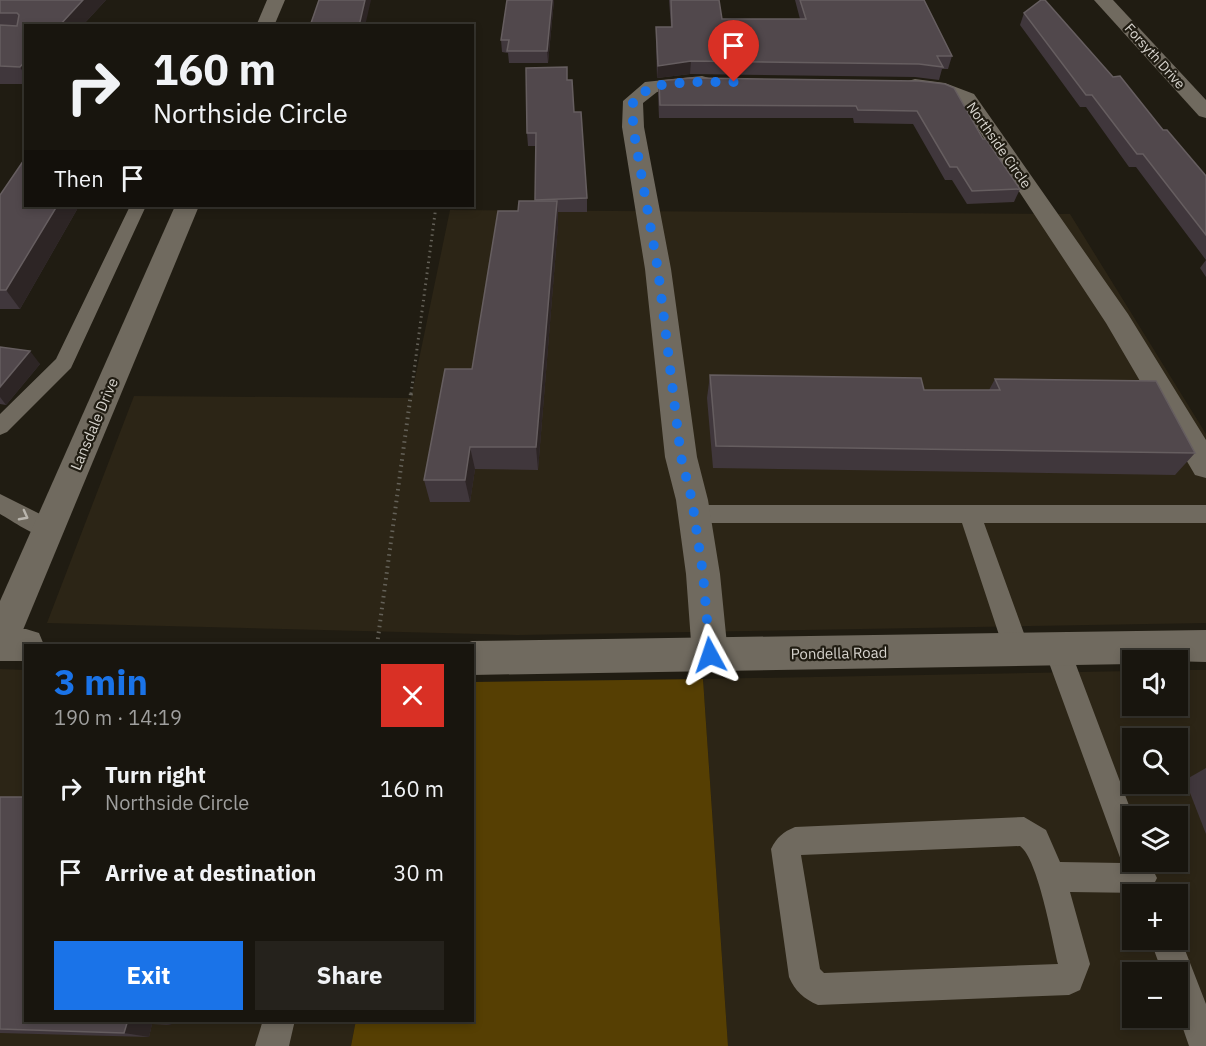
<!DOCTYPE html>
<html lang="en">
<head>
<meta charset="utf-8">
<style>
  body { margin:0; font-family:"IBM Plex Sans",sans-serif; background:#25221c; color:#f1f3f6; height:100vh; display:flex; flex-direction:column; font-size:22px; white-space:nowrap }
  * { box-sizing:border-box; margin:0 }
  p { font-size:20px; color:#9f9f9e }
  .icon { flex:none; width:33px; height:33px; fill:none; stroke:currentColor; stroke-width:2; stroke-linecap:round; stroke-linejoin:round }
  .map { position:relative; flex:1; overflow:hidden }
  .details { position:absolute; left:24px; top:644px; width:450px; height:378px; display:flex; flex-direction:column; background:#18150e; border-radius:0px; box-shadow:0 3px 9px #0003,0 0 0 2px #36342e }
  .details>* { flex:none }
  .guide { position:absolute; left:24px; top:24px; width:450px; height:183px; border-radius:0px; box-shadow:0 3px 9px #0003,0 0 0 2px #36342e; background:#18150e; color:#f1f3f6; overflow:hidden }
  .controls { position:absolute; left:1122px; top:650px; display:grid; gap:12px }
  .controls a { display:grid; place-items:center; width:66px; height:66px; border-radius:0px; background:#18150e; box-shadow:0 3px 9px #0003,0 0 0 2px #36342e; font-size:30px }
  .pin { position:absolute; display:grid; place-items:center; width:51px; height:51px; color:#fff; margin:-62px -26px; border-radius:50% 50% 50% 0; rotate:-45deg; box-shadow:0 0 6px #0007 }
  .pin .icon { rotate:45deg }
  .me { position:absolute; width:66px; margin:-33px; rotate:355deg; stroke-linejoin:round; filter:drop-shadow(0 0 4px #0008) }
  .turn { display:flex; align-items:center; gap:21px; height:126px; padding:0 30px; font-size:27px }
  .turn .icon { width:78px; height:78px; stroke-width:2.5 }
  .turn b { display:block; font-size:42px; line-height:51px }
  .then { display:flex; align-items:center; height:57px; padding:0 30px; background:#0003; gap:12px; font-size:22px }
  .round { display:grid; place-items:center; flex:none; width:63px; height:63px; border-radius:0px; background:#25221c }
  .summary { display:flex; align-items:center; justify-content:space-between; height:102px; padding:0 30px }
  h1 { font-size:36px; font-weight:700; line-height:45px; color:#1a73e8 }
  .action { display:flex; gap:12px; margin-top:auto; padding:12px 30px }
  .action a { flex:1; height:69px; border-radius:0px; background:#1a73e8; color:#fff; font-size:24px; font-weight:700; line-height:69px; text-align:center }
  .action a+a { background:#25221c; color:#f1f3f6 }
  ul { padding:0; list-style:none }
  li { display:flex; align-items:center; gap:18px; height:84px; padding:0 30px }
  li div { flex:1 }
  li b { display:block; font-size:22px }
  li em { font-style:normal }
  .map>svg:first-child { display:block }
  .built { fill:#2c2516; fill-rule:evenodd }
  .forest { fill:#563f03 }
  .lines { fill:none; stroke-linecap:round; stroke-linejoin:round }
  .path-far1 { stroke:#646158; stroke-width:3; stroke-dasharray:1.5 4; stroke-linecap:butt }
  .path { stroke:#646158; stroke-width:4; stroke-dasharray:1.5 4.5; stroke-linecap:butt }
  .lane { fill:#706a5f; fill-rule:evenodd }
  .street { fill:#706a5f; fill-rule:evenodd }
  .secondary { fill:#706a5f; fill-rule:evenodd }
  .wall { fill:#40373c }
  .shaded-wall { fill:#2d2525 }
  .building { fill:#51484c; stroke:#665e60; stroke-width:1.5 }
  .oneway { stroke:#b9b5ad }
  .route { stroke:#1a73e8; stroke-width:10; stroke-dasharray:0 18 }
  .labels { text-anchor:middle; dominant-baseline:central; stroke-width:4.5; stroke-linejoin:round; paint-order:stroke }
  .far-street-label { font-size:14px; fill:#d8d5cf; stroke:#201c12 }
  .street-label { font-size:15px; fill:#d8d5cf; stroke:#201c12 }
</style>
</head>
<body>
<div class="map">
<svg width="1206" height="1046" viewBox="0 0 1206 1046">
  <rect width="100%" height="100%" fill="#201c12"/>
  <!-- built -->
  <g class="built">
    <path d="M450,210L1070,214L1206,434V623L517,635L47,623L134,396L411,398Z"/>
    <path d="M0,669L25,670L26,1020H356L351,1046H0Z"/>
    <path d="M1178,670H1206V1046H728L703,679L1132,671V705H1178ZM1132,738H1178V783H1132ZM1132,816H1178V861H1132ZM1132,894H1178V939H1132ZM1132,972H1178V1017H1132Z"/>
  </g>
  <!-- forest -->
  <path class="forest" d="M703,679L728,1046H351L356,1020H472L473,682Z"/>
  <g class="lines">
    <!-- path-far1 -->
    <path class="path-far1" d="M411,394L436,206"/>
    <!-- path -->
    <path class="path" d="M377,645L411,393"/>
    <!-- lane -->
    <g class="lane">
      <path d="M130,206H146L71,368L7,432L0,435V414L56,359Z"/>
      <path d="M0,494L56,522L59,529L56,536C38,541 15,522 0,514Z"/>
      <path d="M694,505H1206V523H984L1030,650L1026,658L1017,661L1008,658L1004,650L962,523H694L686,520L683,514L686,508Z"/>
      <path d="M1057,638L1066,641L1070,649L1133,816L1132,861H1143L1142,863L1152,868L1157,878L1152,888L1142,893L1070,892L1090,964L1080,990L1069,995L818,1005C804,999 795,991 789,977L771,849C777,837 783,832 795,827L1024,817L1046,830L1060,862L1122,863L1044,649L1048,641ZM1020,846C1038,859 1052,939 1058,964L824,973L820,969L801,855Z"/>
      <path d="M1178,932L1206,1004V1046H1189L1178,1014V972H1162L1150,939H1178Z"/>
      <path d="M263,1020H295L289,1046H255Z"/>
    </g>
    <!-- street -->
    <g class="street">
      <path d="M267,0H285L274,26H256Z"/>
      <path d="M1094,0H1113L1206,100V118L1199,116Z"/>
      <path d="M702,76L709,78L712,82L709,86L657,92L643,103L644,127L671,269L697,457L708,500L720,574L728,655L723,667L710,672L697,667L692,655L686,574L676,500L665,457L645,269L622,127L623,101L645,82Z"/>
      <path d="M915,79L945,83L974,94L1128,314L1206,440V478L1195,475L1106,323L960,102L941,94L908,89L905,85L908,81Z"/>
      <path d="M175,206H199L18,642L13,654L0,658V601Z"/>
    </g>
    <!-- secondary -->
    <g class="secondary">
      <path d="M0,629H26L39,633L44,645H26V661H0Z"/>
      <path d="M1206,630V662L1132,660V664L472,675V645H462L472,641Z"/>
    </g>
  </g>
  <!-- wall -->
  <g class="wall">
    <path d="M0,0H106L82,26H26V84H0Z"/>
    <path d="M554,0L548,63H509L508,53L502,52L501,40Z"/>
    <path d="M669,0H719L722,19H800L795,0H924L952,56L948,69H942L939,80L915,77L690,74L657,78L656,39V27H671Z"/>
    <path d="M1024,13L1113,77L1206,176V277L1200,268L1206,260L1136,167H1129L1086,107H1080L1020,25Z"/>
    <path d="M567,80L574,112L587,198V212H558V225L538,470L475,469L470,502H430L424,480L472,369L518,211L536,201V146H528L527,133Z"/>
    <path d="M659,81H919L983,139L1020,189L1014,202L967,204L952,180H945L913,124L854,123L853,118H659L658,94Z"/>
    <path d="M0,195L26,206H79L20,309H0Z"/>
    <path d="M0,347L40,364L6,405L0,404Z"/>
    <path d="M710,375L924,390H989L995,379L1195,453L1175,475L713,468L707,398Z"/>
    <path d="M1206,768V834L1185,780Z"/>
    <path d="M0,797L26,1020H172L171,1025L152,1024L149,1037L0,1033Z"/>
  </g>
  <!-- shaded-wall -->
  <g class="shaded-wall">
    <path d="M83,0H106L82,26H59Z"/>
    <path d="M365,0H371L365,26H359Z"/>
    <path d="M552,0H554L548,63L547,51Z"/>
    <path d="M26,60V77L20,67Z"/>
    <path d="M691,61L690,74L657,78L658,66Z"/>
    <path d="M557,201L558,225L538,470L536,447Z"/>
    <path d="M57,206H79L20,309L6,290Z"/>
    <path d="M30,351L40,364L6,405L0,397V387Z"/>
    <path d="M470,447L475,469L470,502L465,480Z"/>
    <path d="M128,1020L152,1024L149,1037L124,1033Z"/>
    <path d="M149,1020H172L171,1025Z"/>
  </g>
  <!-- building -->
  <g class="building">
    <path d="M0,0H83L59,26H26V60L20,67L0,66V25L17,26L19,15L17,13H0Z"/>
    <path d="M319,0H365L359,26H310Z"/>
    <path d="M507,0H552L547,51H507L509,40H501Z"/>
    <path d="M671,0H719L722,19H806L800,0H924L952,56H937L943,67L919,64L691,61L658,66L656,27H672Z"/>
    <path d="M1041,0H1045L1113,77L1120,76L1163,130H1167L1206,176V235L1143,154H1137L1092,95H1086L1024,13Z"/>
    <path d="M567,67V80H572L574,112H581L587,198L535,200L536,133H527L526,68Z"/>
    <path d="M691,78L919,81L945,84L954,88L983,139H986L1020,189L972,191L957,167H950L917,111L858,110L856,106L660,105L659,81Z"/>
    <path d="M26,157V206H57L6,290H0V195Z"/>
    <path d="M519,201H557L536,447H470L465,480H424L445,369H472L498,211H518Z"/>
    <path d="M0,347L30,351L0,387Z"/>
    <path d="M710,375L921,378L924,390H1000L995,379L1156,381L1195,453L716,446Z"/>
    <path d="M0,797H26V1020H128L124,1033L0,1029Z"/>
  </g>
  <!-- one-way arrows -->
  <defs><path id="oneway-chevron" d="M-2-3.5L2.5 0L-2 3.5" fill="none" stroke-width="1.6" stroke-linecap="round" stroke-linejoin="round" transform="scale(1.5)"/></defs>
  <use class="oneway" href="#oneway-chevron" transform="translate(24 516) rotate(28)"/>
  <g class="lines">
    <!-- route -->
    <path class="route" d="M710,655L703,574L692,500L681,457L658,270L633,127V101L652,86L690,82H734"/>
  </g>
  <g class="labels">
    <!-- far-street labels -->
    <g class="far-street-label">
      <text transform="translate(1155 56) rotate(48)">Forsyth Drive</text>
      <text transform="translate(999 145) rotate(55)">Northside Circle</text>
    </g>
    <!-- street labels -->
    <g class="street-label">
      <text transform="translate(94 424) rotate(-67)">Lansdale Drive</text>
      <text transform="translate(839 653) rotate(-1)">Pondella Road</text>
    </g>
  </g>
</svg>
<div class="controls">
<a><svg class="icon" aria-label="sound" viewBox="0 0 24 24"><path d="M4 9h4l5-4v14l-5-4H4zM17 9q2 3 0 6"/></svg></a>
<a><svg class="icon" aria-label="search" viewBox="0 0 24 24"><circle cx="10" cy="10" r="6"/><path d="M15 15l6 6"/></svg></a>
<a><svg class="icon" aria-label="layers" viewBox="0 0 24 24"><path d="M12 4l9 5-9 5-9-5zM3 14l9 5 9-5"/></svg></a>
<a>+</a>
<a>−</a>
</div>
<div class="pin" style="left:734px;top:82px;background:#d93025"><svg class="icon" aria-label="arrive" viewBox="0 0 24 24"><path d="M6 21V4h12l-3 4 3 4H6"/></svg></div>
<svg class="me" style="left:710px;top:655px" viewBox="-20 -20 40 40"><path d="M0-17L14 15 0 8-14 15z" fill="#1a73e8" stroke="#fff" stroke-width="4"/></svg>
<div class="guide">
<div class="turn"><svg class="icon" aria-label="right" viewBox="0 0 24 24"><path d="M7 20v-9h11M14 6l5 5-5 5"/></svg><div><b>160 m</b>Northside Circle</div></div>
<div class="then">Then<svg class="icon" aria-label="arrive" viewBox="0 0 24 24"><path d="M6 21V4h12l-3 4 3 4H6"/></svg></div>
</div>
<section class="details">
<div class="summary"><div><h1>3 min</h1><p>190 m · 14:19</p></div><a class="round" style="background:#d93025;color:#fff"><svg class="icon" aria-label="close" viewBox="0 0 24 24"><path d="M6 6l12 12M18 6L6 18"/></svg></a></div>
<ul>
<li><svg class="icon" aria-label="right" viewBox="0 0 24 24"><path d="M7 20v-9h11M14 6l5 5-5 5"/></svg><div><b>Turn right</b><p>Northside Circle</p></div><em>160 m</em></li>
<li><svg class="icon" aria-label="arrive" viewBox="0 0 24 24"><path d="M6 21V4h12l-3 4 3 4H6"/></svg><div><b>Arrive at destination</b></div><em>30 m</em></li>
</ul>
<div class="action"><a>Exit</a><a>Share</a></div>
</section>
</div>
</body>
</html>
